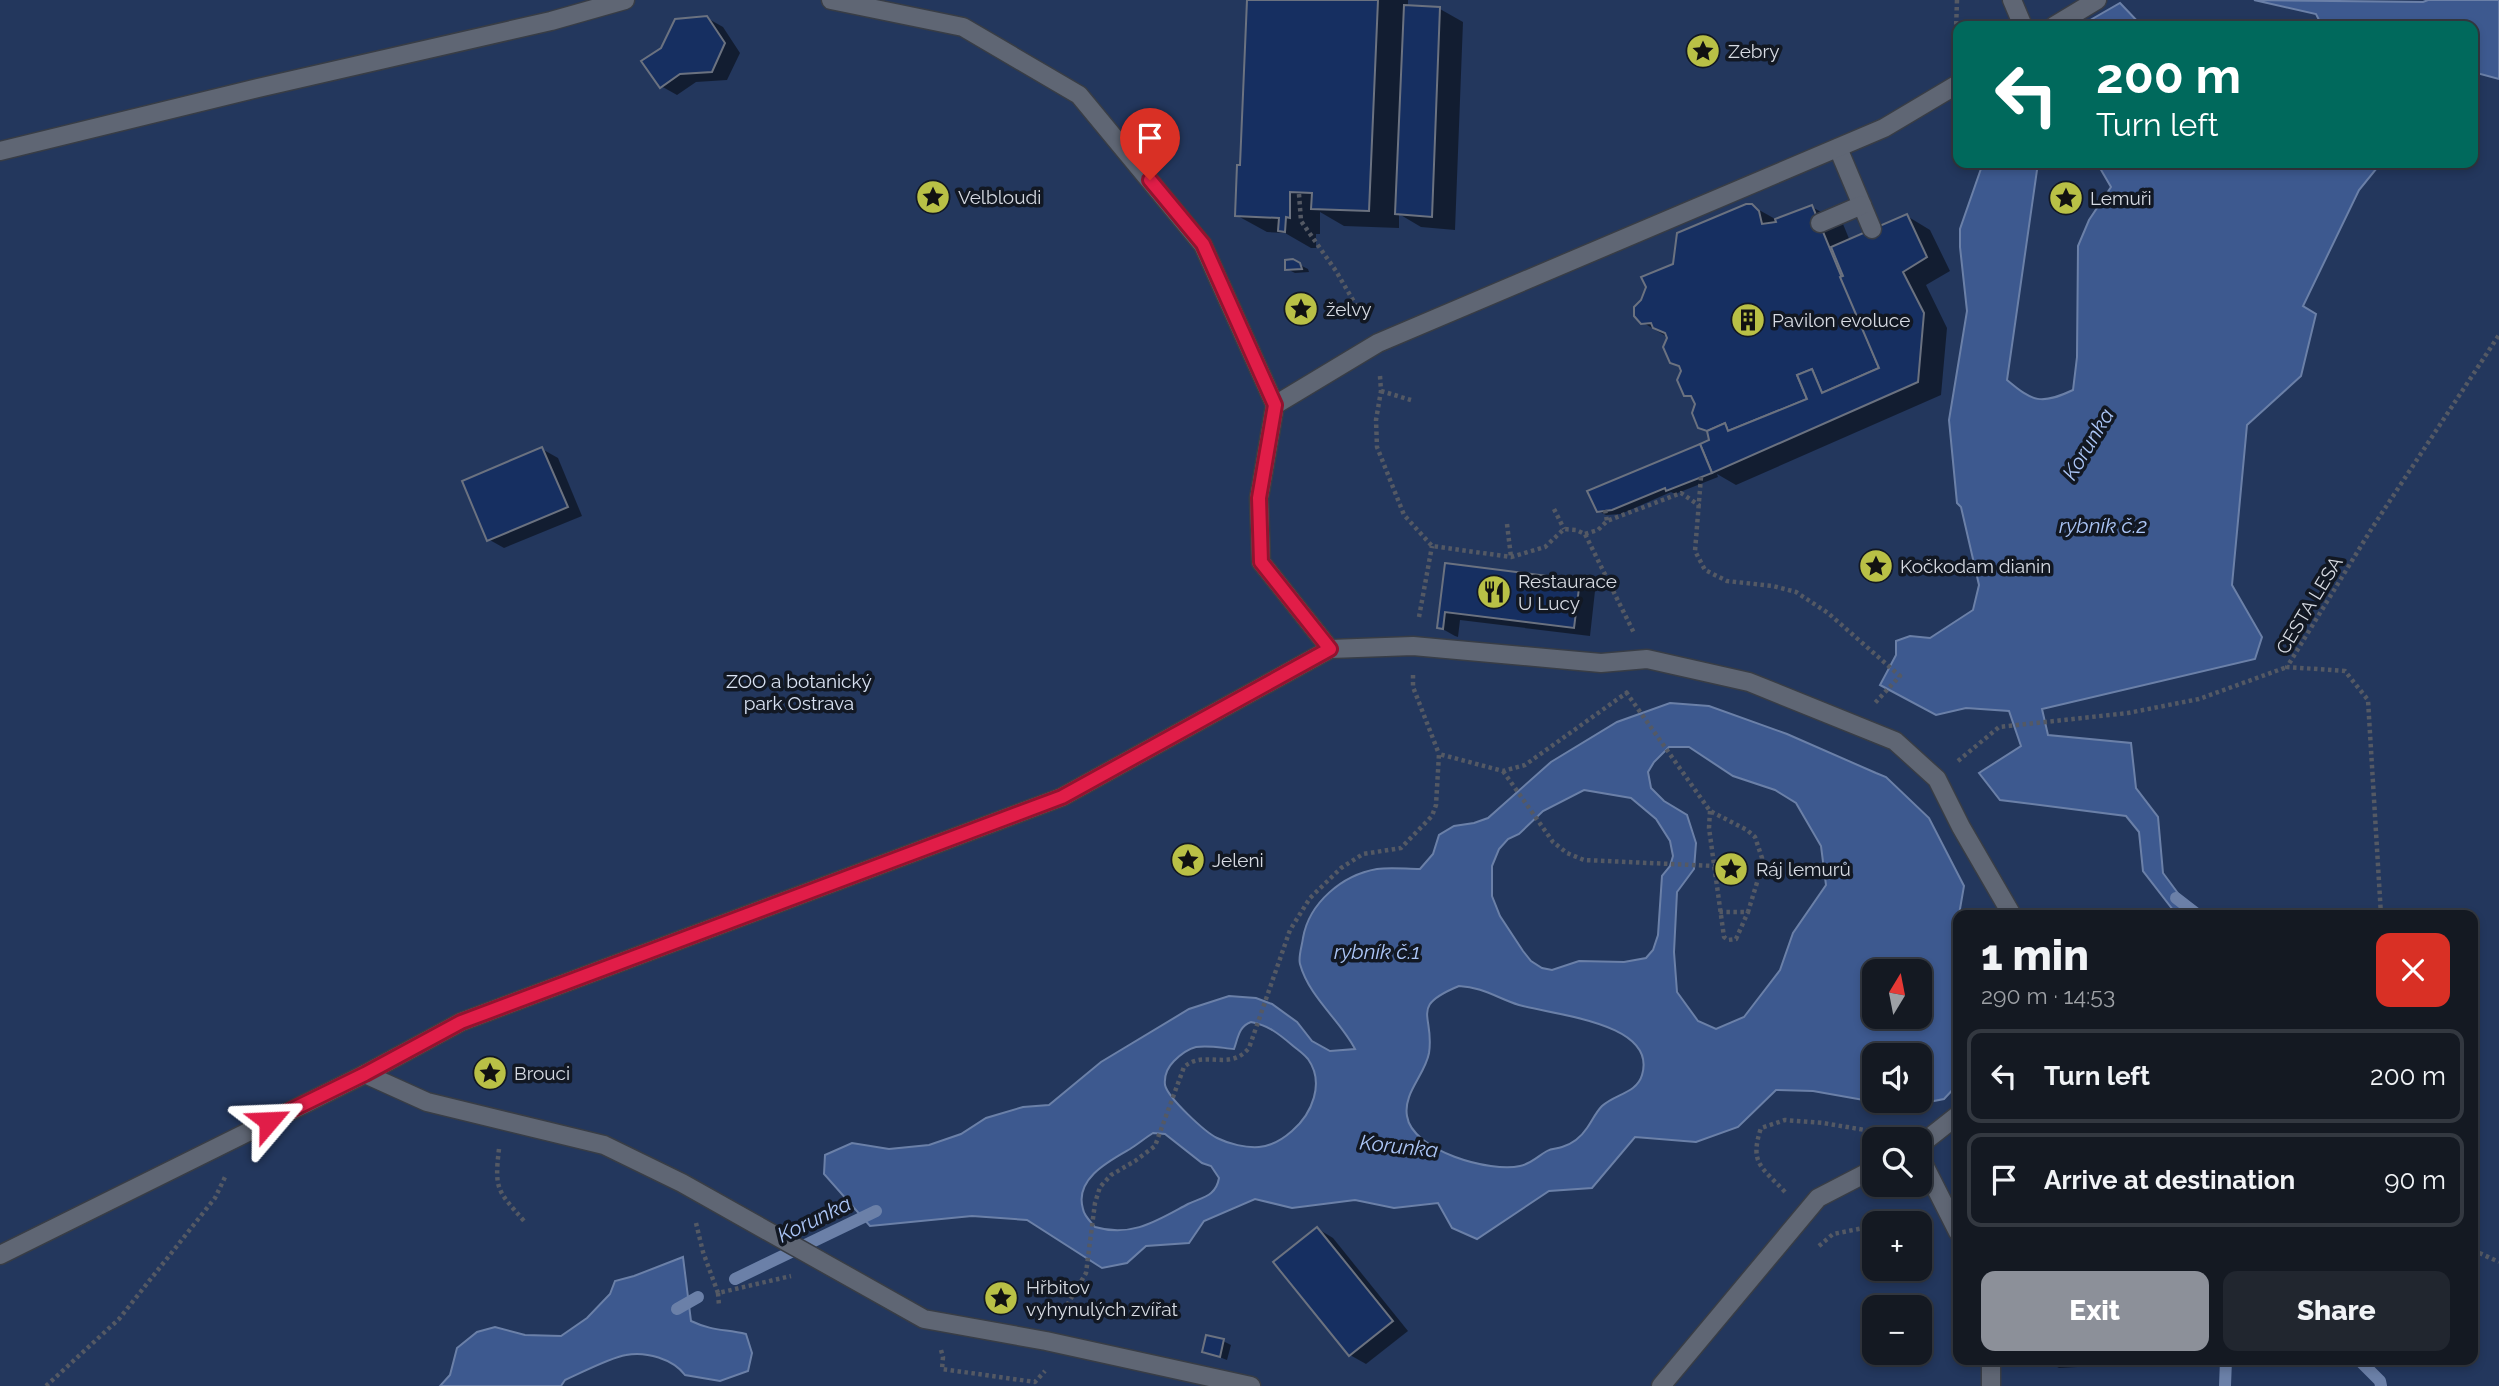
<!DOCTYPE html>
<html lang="en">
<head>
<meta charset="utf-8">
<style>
  body { margin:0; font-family:Raleway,sans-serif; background:#21262f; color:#f1f3f6; height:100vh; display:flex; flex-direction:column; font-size:26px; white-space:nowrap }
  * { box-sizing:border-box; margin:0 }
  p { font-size:23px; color:#9da0a5 }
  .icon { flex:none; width:38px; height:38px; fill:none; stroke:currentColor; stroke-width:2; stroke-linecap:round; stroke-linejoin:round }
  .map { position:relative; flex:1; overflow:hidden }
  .drawer { position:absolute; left:1953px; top:910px; width:525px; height:455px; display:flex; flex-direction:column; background:#141922; border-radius:14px; box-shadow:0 4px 10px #0003,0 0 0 2px #333840 }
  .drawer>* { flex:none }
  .hud { position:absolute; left:1953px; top:21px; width:525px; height:147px; border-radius:14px; box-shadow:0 4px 10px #0003,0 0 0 2px #333840; background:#00695c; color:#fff; overflow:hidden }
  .needle { width:46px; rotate:10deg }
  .fabs { position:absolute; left:1862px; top:959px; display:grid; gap:14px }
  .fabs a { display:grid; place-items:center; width:70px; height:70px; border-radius:14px; background:#141922; box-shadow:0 4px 10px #0003,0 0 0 2px #333840; font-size:35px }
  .pin { position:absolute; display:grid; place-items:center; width:60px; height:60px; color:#fff; margin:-72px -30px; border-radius:50% 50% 50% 0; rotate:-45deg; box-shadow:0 0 7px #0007 }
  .pin .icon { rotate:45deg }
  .me { position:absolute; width:77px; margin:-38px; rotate:64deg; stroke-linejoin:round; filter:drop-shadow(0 0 5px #0008) }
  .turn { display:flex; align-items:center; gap:24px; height:147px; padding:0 28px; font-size:32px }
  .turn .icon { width:91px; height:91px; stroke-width:2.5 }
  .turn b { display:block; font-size:49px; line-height:60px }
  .round { display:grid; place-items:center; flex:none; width:74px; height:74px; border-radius:14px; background:#21262f }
  .headline { display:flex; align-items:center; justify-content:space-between; height:119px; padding:0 28px }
  h1 { font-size:42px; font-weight:800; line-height:52px }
  .primary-button { display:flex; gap:14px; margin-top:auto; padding:14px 28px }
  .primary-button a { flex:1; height:80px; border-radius:14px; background:#8c9099; color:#fff; font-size:28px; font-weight:800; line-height:80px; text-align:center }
  .primary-button a+a { background:#21262f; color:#f1f3f6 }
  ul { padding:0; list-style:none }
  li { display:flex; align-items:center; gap:21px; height:94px; margin:0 14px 10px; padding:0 14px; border:4px solid #333840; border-radius:14px }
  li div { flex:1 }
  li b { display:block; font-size:26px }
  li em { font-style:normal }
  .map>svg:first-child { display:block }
  .green { fill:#23375d; fill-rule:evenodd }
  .water { fill:#3d598f; stroke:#6b80a8; stroke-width:2; fill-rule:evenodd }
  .shadow { fill:#0007 }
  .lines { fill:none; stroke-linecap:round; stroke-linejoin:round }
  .stream { stroke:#6b80a8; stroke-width:12 }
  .building { fill:#162f61; stroke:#6b7280; stroke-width:2 }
  .minor-casing { stroke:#383d46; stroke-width:21 }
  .path { stroke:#545964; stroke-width:4.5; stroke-dasharray:3.5 3.5; stroke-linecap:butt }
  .minor { stroke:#5f6674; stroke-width:18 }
  .route-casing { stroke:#92132f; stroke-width:18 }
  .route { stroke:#e11d48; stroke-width:12 }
  .labels { text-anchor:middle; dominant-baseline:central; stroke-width:7; stroke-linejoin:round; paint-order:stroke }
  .poi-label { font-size:19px; fill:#d6dae2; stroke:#121823; text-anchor:start }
  .street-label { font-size:19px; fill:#d6dae2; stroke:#121823 }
  .park-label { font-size:19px; fill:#d9e2f3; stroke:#121823 }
  .water-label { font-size:21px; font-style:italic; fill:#acc6f7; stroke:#121823 }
</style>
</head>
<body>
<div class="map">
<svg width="2499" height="1386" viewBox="0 0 2499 1386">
  <rect width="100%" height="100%" fill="#1b212d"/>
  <!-- green -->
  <path class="green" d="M0,0H2499V1386H0ZM1958,26H2473V163H1958ZM1958,915H2473V1360H1958ZM1874,971H1920V1017H1874ZM1874,1055H1920V1101H1874ZM1874,1139H1920V1185H1874ZM1874,1223H1920V1269H1874ZM1874,1307H1920V1353H1874Z"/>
  <!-- water -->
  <g class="water">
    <path d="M2254,0L2423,2L2428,0H2499V79L2473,72V26H2322L2316,14Z"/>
    <path d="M2120,3L2142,26H2080Z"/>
    <path d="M1983,163H2038L2007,380C2033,402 2041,405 2073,390L2077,357L2078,246L2089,220L2111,187L2097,163H2381L2359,190L2303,306L2316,314L2301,376L2247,425L2232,585L2262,637L2255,659L2042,709L2048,735L2131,743L2136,788L2158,817L2163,873L2194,915H2177L2143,871L2139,832L2126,816L2000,800L1979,773L2021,746L2009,711L1966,708L1936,715L1880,685L1896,655V641L1910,636L1930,638L1973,610L1979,585L1961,507L1957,503L1949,420L1967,311L1960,247V229Z"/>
    <path d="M1670,703L1709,706L1787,734L1876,773L1886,777L1929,818L1964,886L1957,926L1958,1084L1944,1099L1903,1107L1813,1091L1776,1090L1738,1127L1696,1142L1635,1137L1592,1188L1549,1191L1477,1239L1452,1228L1438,1203L1394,1208L1355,1200L1292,1208L1255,1199L1204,1221L1189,1243L1146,1246L1127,1263L1102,1268L1027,1220L972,1216L870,1226L824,1174L825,1155L852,1143L889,1149L929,1145L961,1134L986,1118L1023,1107L1049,1105L1101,1062L1189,1009L1229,996L1256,998L1272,1004L1297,1022L1312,1041L1330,1051L1355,1049C1340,1020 1309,997 1300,964C1298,957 1302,946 1303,938C1309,903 1342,875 1377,869C1391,867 1406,869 1420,869L1433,854L1439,835L1454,826L1474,823L1488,818L1551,762L1617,722ZM1669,747H1689L1733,776L1775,790L1796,803L1821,846L1826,885L1793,933L1780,970L1744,1017L1716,1029L1698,1021L1677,992L1674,952L1677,892L1694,869L1696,843L1687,815L1664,801L1651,788L1648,772L1654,762ZM1584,790L1631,798L1656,819L1670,841L1673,856L1670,866L1662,876L1658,935L1653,950L1646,958L1624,962L1579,961L1552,970L1542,968L1531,961L1523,951L1500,916L1492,896V866L1499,849L1508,839L1519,834L1543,811ZM1920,971V1017H1874V971ZM1459,986C1483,987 1497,998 1519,1005C1552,1015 1658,1022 1642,1075C1637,1093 1615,1094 1602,1106C1596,1112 1592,1121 1587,1128C1581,1137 1572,1144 1562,1147C1557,1149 1552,1148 1547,1151C1538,1156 1531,1164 1520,1166C1491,1173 1412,1151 1407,1116C1403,1093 1425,1075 1429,1053C1435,1015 1408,1007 1459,986ZM1251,1022C1268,1025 1279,1034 1292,1045C1298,1050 1303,1053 1308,1059C1325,1083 1312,1114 1292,1131C1283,1139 1272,1146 1259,1147C1246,1148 1229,1144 1217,1138C1205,1132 1168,1098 1165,1085C1164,1076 1168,1067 1174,1061C1180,1055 1188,1049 1196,1047C1209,1045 1222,1048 1234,1049C1238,1038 1239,1026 1251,1022ZM1920,1055V1101H1874V1055ZM1153,1133L1165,1134L1202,1163L1211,1166L1219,1178C1216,1196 1203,1197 1188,1204C1158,1220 1132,1238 1095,1227C1091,1222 1084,1216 1083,1209C1074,1179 1109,1161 1130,1149C1138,1144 1145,1138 1153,1133Z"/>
    <path d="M683,1257L691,1321C712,1331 724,1329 746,1334L752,1353L748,1371L720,1381L685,1375C673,1359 646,1351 626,1355C609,1358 581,1373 565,1380L561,1386H440L450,1375L457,1348L477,1332L495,1327L525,1335L561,1336L587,1318L610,1294L615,1281L634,1276Z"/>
  </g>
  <!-- shadow -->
  <g class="shadow">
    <path d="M1249,0H1408V7L1440,9L1463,22L1455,230L1421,227L1399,214V228L1344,226L1320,212V234H1316V248H1311L1285,233L1267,232L1236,215L1241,166Z"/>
    <path d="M707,18L723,27L740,53L727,80L696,82L677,95L661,86Z"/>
    <path d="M1752,206L1777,220L1812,207L1843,224L1850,241L1907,216L1930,230L1950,271L1926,285L1947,328L1941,395L1736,485L1717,474L1718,477L1675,494L1671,492L1621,514L1606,515L1598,511L1711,441L1709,433L1699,427L1695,400L1685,394L1683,370L1669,338L1642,322V297L1648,287Z"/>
    <path d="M1292,261L1308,269L1309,272L1295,273L1287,269Z"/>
    <path d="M542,449L558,458L582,516L504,548L488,539Z"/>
    <path d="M1447,565L1580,582L1595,591L1590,636L1460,620L1458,637L1455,636L1439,627Z"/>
    <path d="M1318,1229L1333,1238L1408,1331L1366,1364L1350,1355Z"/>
    <path d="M1223,1341L1231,1345L1227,1360L1204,1351Z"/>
    <path d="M2045,1360H2132V1364L2059,1368Z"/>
  </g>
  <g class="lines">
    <!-- stream -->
    <g class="stream">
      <path d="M2176,898L2198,915"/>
      <path d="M735,1279L876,1211"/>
      <path d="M677,1309L698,1297"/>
      <path d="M2359,1360L2380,1381L2381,1386"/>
      <path d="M2225,1386L2226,1360"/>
    </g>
  </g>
  <!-- building -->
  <g class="building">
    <path d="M1247,0H1378L1369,211L1311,209L1312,193L1290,192V218L1286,217L1285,232L1278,231L1279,218L1235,216L1237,165H1240Z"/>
    <path d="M1404,5L1440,7L1432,217L1395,214Z"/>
    <path d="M707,16L725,43L712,72L680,74L660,88L641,61L661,48L675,19Z"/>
    <path d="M1746,204H1752L1759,211L1762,224L1776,222L1775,219L1812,205L1879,368L1822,393L1812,369L1797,375L1807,399L1728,431L1725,423L1707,431L1698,428L1692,413L1695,404L1691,396H1684L1677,380L1681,371L1679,366L1670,363L1663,347L1667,338L1665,333L1653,328L1651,323L1641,324L1634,316V307L1641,300L1646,287L1641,277L1673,264L1677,233Z"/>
    <path d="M1907,214L1927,257L1903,272L1924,313L1918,382L1712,473L1700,444L1709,440L1707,431L1725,423L1728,431L1807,399L1797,375L1812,369L1822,393L1879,368L1840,277L1843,276L1831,247Z"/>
    <path d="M1293,259L1300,263L1302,269L1285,270V260Z"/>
    <path d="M1700,444L1712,473L1666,491L1665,488L1612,510L1597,512L1587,491Z"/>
    <path d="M542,447L568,507L487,541L462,481Z"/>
    <path d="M1445,563L1580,580L1574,628L1445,612L1443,629L1437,628Z"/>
    <path d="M1317,1227L1393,1321L1349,1356L1273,1262Z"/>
    <path d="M1206,1335L1224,1339L1220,1357L1202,1352Z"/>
  </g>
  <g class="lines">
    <!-- minor casing -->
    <g class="minor-casing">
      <g id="minor">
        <path d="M831,0L963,27L1079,95L1203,245L1275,405L1259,498L1261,562L1330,649L1413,646L1601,663L1647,659L1749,682L1895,741L1937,779L1961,827L2012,915"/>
        <path d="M2012,0L2023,26"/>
        <path d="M2054,26L2097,0"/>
        <path d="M1838,148L1872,229"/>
        <path d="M0,151L258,88L551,21L625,0"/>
        <path d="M1820,223L1862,205"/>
        <path d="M1275,405L1378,343L1884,128L1958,84"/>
        <path d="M365,1074L427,1102L604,1145L682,1183L924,1319L1046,1341L1251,1386"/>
        <path d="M1920,1145L1958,1115"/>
        <path d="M1920,1157L1958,1232"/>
        <path d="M0,1255L365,1074L461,1022L1062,797L1330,649"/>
        <path d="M1991,1360V1386"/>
        <path d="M1661,1386L1818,1198L1874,1169"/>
      </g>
    </g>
    <!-- path -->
    <g class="path">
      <path d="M1957,0L1956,30L1958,33"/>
      <path d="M1299,194L1301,221L1336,271L1364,319"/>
      <path d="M1380,376L1381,391L1376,420L1377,447L1404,515L1432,546L1511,557L1545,547L1564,529L1576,530L1585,534L1634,633"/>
      <path d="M1381,391L1411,400"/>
      <path d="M1701,477L1695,551L1705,570L1727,581L1773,586L1796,592L1828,613L1900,676L1874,704"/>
      <path d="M1554,509L1564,529"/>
      <path d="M1605,510L1607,521"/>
      <path d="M1507,524L1511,557"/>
      <path d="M1585,534L1598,530L1607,521L1681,493L1700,506"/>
      <path d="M1419,617L1432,546"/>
      <path d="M1413,675V687L1439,754"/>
      <path d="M1626,692L1710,811L1747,830L1755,837L1762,858L1759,876L1748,912H1719"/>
      <path d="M1958,761L1999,727L2128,713L2199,699L2287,667"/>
      <path d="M1503,771L1553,842L1567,853L1584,860L1714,866"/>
      <path d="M1710,811L1709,828L1724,937L1728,940L1736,939L1748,912"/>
      <path d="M2381,915L2368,700L2345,671L2287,667L2372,528L2499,335"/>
      <path d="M499,1149C494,1190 498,1191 524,1221"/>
      <path d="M1785,1192C1762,1167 1749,1164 1761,1128L1785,1120L1823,1123L1895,1135"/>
      <path d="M696,1223L703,1252L718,1293L791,1276"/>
      <path d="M1819,1246L1833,1234L1874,1226"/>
      <path d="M2473,1250L2499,1262"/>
      <path d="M718,1293L719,1305"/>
      <path d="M1060,1317L1086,1273L1095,1203L1100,1187L1111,1175L1135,1161L1155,1146L1184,1067C1205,1049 1229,1072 1249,1048L1290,930L1310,898L1341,868L1363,854L1401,848L1432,816L1436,805L1439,754L1503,771L1525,765L1629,691"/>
      <path d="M941,1350L943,1357L942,1369L1035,1382L1045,1371"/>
      <path d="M46,1386L119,1319L215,1198L226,1175"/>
    </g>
    <!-- minor -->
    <use href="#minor" class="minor"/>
  </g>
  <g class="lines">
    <!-- route casing -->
    <g class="route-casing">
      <path id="route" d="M269,1121L365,1074L461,1022L1062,797L1330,649L1261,562L1259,498L1275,405L1203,244L1150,180"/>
    </g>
    <!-- route -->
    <use href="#route" class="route"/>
  </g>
  <!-- icons -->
  <defs>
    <g id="sight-disc" transform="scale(1.75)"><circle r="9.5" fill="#b9c046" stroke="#121823"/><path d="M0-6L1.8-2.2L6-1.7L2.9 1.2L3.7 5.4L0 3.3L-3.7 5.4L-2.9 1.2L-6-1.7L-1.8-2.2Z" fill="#111"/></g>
    <g id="building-disc" transform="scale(1.75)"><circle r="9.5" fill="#b9c046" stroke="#121823"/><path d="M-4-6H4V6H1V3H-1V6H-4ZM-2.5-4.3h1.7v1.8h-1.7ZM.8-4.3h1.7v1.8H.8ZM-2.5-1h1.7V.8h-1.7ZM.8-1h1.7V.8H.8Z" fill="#111"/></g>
    <g id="restaurant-disc" transform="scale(1.75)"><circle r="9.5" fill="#b9c046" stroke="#121823"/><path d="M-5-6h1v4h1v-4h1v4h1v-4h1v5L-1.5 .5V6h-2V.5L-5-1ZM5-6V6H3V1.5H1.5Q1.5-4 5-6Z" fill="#111"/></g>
  </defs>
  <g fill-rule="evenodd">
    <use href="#sight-disc" x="1703" y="51"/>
    <use href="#sight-disc" x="933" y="197"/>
    <use href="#sight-disc" x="2066" y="198"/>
    <use href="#sight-disc" x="1301" y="309"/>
    <use href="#building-disc" x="1748" y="320"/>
    <use href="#sight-disc" x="1876" y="566"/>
    <use href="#restaurant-disc" x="1494" y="592"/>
    <use href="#sight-disc" x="1188" y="860"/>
    <use href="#sight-disc" x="1731" y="869"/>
    <use href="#sight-disc" x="490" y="1073"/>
    <use href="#sight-disc" x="1001" y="1298"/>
  </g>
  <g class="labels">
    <!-- poi labels -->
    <g class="poi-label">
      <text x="1728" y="51">Zebry</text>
      <text x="958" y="197">Velbloudi</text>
      <text x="2090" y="198">Lemuři</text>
      <text x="1326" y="309">želvy</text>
      <text x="1772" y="320">Pavilon evoluce</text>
      <text x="1900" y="566">Kočkodam dianin</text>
      <text x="1518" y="581">Restaurace<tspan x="1518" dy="22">U Lucy</tspan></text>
      <text x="1212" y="860">Jeleni</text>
      <text x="1756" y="869">Ráj lemurů</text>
      <text x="514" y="1073">Brouci</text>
      <text x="1026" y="1287">Hřbitov<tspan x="1026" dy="22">vyhynulých zvířat</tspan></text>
    </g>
    <!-- street labels -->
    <g class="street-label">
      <text transform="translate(2309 605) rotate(-59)">CESTA LESA</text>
    </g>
    <!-- park labels -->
    <g class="park-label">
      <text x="799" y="681">ZOO a botanický<tspan x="799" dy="22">park Ostrava</tspan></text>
    </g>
    <!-- water labels -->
    <g class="water-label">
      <text transform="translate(2088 444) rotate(-59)">Korunka</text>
      <text x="2103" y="525">rybník č.2</text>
      <text x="1377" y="951">rybník č.1</text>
      <text transform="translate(1399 1146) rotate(6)">Korunka</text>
      <text transform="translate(814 1219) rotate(-26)">Korunka</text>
    </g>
  </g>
</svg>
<div class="fabs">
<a><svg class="needle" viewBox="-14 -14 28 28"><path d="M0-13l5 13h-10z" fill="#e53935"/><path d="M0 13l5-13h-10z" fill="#9da0a5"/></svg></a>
<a><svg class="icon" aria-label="sound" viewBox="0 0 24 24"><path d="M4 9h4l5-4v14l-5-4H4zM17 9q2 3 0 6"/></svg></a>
<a><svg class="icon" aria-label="search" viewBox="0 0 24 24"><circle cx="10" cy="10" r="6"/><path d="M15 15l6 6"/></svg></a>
<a>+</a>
<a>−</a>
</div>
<div class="pin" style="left:1150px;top:180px;background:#d93025"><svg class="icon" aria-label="arrive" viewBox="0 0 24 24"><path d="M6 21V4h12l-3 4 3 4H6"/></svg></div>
<svg class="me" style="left:269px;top:1121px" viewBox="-20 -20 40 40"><path d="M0-17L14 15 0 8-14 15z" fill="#e11d48" stroke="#fff" stroke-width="4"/></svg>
<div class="hud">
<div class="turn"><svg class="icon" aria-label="left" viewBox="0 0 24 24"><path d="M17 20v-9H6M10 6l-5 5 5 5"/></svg><div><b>200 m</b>Turn left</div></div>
</div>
<section class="drawer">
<div class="headline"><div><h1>1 min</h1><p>290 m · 14:53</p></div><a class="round" style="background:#d93025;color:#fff"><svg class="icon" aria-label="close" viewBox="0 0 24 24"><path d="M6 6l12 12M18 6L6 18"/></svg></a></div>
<ul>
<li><svg class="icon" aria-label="left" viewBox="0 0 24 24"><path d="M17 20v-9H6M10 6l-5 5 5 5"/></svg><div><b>Turn left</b></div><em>200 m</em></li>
<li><svg class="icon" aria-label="arrive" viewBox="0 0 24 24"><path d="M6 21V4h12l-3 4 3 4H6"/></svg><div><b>Arrive at destination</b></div><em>90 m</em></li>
</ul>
<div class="primary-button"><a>Exit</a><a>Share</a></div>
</section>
</div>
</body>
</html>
